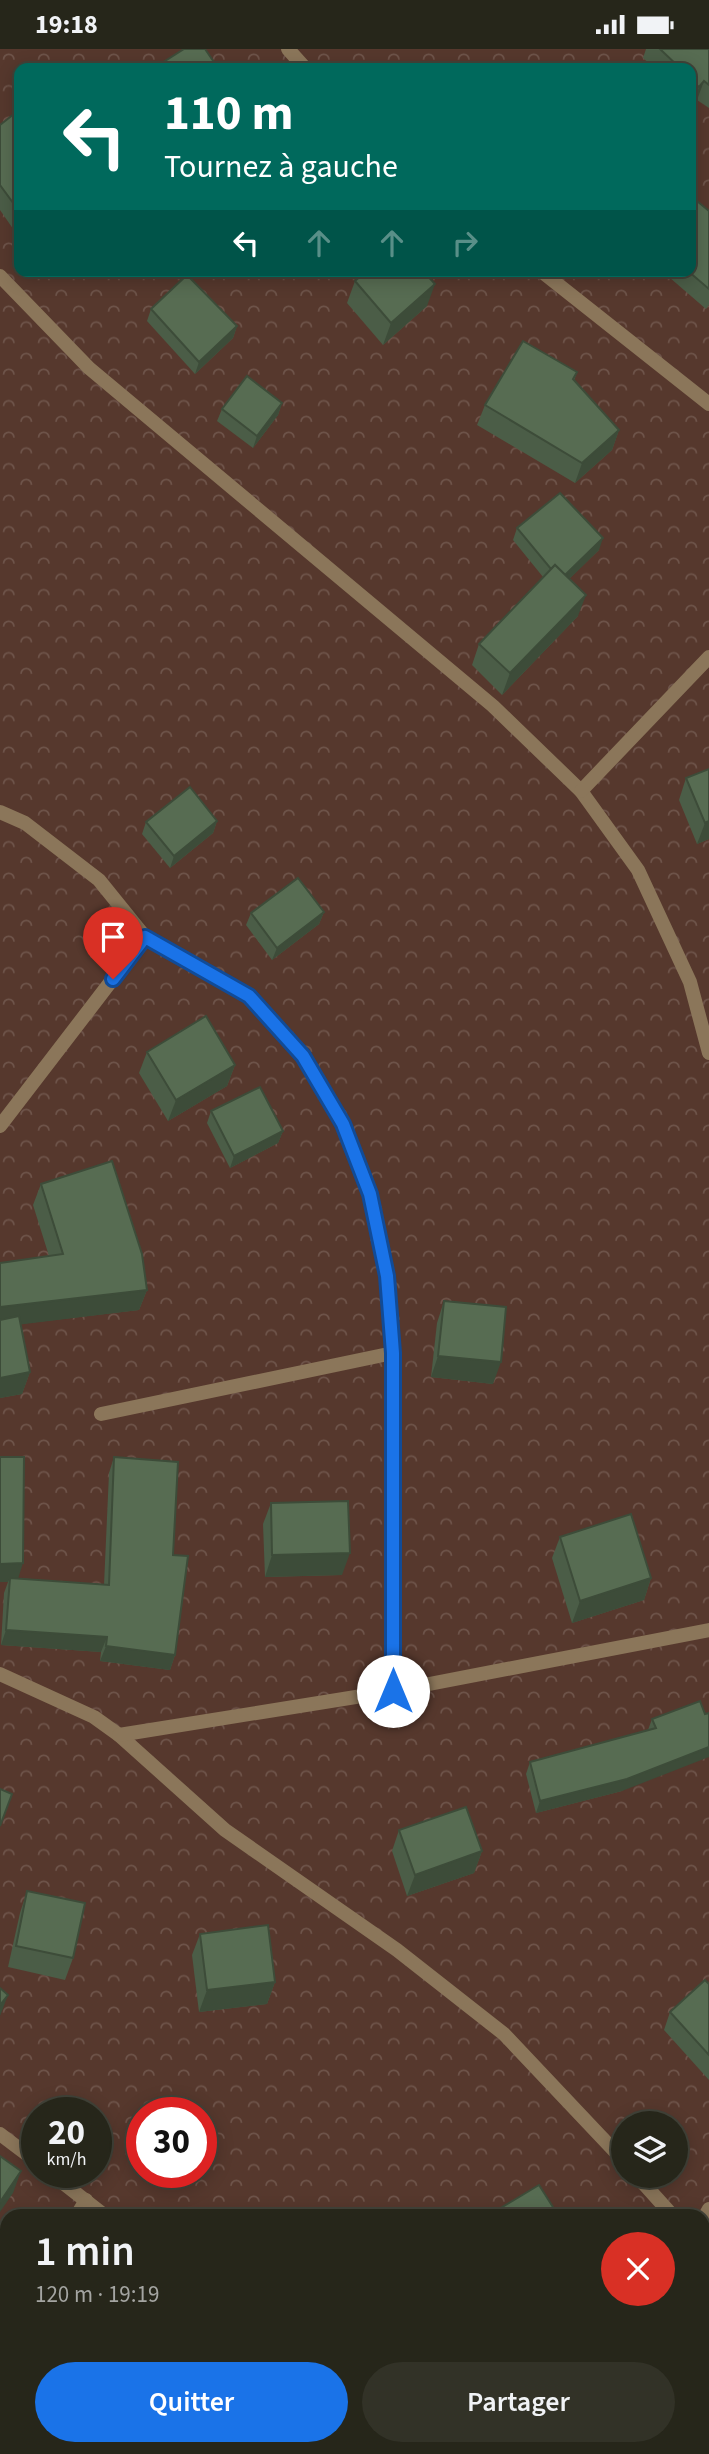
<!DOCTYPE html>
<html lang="fr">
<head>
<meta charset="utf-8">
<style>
  body { margin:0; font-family:"Source Sans 3",sans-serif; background:#323227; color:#f1f3f6; height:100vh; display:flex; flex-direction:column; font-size:26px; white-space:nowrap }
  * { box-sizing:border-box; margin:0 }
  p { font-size:23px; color:#a4a5a2 }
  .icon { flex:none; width:38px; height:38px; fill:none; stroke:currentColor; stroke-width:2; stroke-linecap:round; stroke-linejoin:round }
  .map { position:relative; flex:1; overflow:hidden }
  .drawer { position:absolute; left:0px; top:2160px; width:710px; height:247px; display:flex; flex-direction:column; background:#26261a; border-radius:21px 21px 0 0; box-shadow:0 4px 18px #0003,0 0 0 2px #424339 }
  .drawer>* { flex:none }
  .guide { position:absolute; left:14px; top:14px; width:682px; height:214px; border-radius:14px; box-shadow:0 4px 18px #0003,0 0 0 2px #424339; background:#00695c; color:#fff; overflow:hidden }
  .fabs { position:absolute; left:611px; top:2062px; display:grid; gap:14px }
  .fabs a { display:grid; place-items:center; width:77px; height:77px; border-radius:50%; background:#26261a; box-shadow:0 4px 18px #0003,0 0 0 2px #424339; font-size:35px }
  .speed { position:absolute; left:21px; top:2048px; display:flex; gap:14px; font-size:35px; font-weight:700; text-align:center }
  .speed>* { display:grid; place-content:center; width:91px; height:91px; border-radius:50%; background:#26261a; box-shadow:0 4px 18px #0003,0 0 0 2px #424339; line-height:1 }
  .speed small { font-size:18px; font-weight:400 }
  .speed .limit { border:10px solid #d22; background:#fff; color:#111 }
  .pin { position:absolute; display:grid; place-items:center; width:60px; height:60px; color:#fff; margin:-72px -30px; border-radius:50% 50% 50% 0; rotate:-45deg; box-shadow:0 0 7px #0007 }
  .pin .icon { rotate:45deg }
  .me { position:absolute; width:77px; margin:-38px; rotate:0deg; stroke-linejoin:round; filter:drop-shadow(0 0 5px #0008) }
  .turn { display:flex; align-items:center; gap:24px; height:147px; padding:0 35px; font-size:32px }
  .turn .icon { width:91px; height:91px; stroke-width:2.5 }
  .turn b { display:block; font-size:49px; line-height:60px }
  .lanes { display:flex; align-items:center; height:66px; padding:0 35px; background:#0003; justify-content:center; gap:35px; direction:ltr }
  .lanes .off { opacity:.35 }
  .round { display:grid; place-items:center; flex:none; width:74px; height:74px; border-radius:37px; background:#323227 }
  .summary { display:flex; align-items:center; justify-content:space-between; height:119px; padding:0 35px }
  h1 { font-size:42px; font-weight:600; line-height:52px }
  .action { display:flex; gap:14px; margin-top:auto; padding:14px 35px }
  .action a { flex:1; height:80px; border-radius:42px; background:#1a73e8; color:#fff; font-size:28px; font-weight:600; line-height:80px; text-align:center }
  .action a+a { background:#323227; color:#f1f3f6 }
  .status { display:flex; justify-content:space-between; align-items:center; height:49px; padding:0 35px; background:#26261a; direction:ltr }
  .status svg { height:19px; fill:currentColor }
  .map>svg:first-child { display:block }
  .park { fill:url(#park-crowns); fill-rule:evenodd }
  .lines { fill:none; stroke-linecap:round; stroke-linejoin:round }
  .street { stroke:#8b765a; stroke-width:14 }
  .wall { fill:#4b5d47 }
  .shaded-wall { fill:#3d4c39 }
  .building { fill:#576c52; stroke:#3d4c39; stroke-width:2 }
  .route-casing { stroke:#114b97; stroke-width:18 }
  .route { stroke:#1a73e8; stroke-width:12 }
</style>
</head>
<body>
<div class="status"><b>19:18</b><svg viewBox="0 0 49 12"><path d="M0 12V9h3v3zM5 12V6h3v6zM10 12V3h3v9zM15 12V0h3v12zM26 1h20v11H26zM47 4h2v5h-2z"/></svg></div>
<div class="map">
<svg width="709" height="2405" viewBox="0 0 709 2405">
  <defs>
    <pattern id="park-crowns" width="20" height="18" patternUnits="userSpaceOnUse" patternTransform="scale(1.75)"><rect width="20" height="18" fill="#56382d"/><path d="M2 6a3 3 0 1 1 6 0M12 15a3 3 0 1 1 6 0" fill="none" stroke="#6e544a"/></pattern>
  </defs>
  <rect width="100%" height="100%" fill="#333323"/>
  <!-- park -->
  <path class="park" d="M0,0H709V2405H0ZM19,19H691V222H19ZM37,2063H96V2123H37ZM142,2063H201V2123H142ZM623,2074H676V2126H623ZM7,2166H704V2399H7Z"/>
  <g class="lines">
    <!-- street -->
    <g class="street">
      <path d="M288,0L305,19"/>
      <path d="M541,222L709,355"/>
      <path d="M0,227L89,319L493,657L581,742L638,821L690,933L709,1004"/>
      <path d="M581,742L709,608"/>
      <path d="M0,763L25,774L99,831L145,888L249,947L303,1007L343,1075L370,1145L388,1227L393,1304V1642"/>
      <path d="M0,1077L145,888"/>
      <path d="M101,1365L393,1304"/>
      <path d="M0,1625L94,1668L119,1686L225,1781L397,1901L504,1985L623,2111"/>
      <path d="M119,1686L393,1642L709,1581"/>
      <path d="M0,2085L37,2113"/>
      <path d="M49,2123L104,2166"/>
      <path d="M636,2126L672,2166"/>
      <path d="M77,2166L86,2151"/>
      <path d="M704,2169L709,2160"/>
      <path d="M704,2195L709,2198"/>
      <path d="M0,2305L7,2292"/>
      <path d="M378,2399L385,2405"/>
      <path d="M466,2405L472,2399"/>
    </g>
  </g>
  <!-- wall -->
  <g class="wall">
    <path d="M646,0H709V59L697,51L692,56L691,55V19H654L643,9Z"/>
    <path d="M19,61V195L17,192L18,187L0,161V76Z"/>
    <path d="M709,162V256L706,260L662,222H691Z"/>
    <path d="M43,222H56L48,229Z"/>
    <path d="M355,232L427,257L383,296L347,254Z"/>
    <path d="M151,260L237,277L233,289L195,325L147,272Z"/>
    <path d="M577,323L574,332L619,381L612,401L575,434L477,376L485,356Z"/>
    <path d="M282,354L278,366L253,399L217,372L222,360Z"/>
    <path d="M517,479L599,501L569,530L578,567L502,646L472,616L479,595L543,528L513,491Z"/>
    <path d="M709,720V790L697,795L679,751L686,729Z"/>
    <path d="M217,772L213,784L170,819L142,785L146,773Z"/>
    <path d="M324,863L319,875L272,911L246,876L251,864Z"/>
    <path d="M147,1003L235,1016L227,1037L168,1072L139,1024Z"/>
    <path d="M211,1062L283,1082L278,1094L230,1119L207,1074Z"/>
    <path d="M41,1135L147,1241L139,1261L20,1275L30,1323L22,1345L0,1349V1214L49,1207L33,1156Z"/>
    <path d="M444,1252L493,1335L431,1328L437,1274Z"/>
    <path d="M0,1408L18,1529L104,1536L109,1424L114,1408L173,1506L175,1606L170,1621L100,1612L101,1603L1,1596L4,1544L8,1533H0Z"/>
    <path d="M271,1454L342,1526L265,1528L263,1475Z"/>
    <path d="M560,1488L651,1529L644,1551L572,1574L552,1509Z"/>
    <path d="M700,1652L622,1742L536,1764L526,1725L530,1713L648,1681L652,1670Z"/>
    <path d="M399,1781L482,1802L474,1824L407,1847L392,1802Z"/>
    <path d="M27,1842L73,1909L65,1931L8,1918L20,1864Z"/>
    <path d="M200,1885L275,1933L267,1955L199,1963L192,1906Z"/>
    <path d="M709,1935V2031L664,1981L670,1963Z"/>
    <path d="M193,2399H232L228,2405H201Z"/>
  </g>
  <!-- shaded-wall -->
  <g class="shaded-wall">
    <path d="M704,32L697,51L692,56L699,38Z"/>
    <path d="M51,222H56L48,229Z"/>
    <path d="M435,235L427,257L383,296L391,274Z"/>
    <path d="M237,277L233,289L195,325L199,313Z"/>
    <path d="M282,354L278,366L253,399L257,387Z"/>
    <path d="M619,381L612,401L575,434L582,414Z"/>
    <path d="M603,489L599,501L556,543L560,531Z"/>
    <path d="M586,546L578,567L502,646L510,624Z"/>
    <path d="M217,772L213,784L170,819L174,807Z"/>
    <path d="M709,772V790L697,795L705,774Z"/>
    <path d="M324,863L319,875L272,911L277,899Z"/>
    <path d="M235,1016L227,1037L168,1072L176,1051Z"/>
    <path d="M283,1082L278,1094L230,1119L234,1107Z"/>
    <path d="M147,1241L139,1261L0,1278V1258Z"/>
    <path d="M438,1307L501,1313L493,1335L431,1328Z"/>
    <path d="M30,1323L22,1345L0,1349V1329Z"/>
    <path d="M350,1504L342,1526L265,1528L272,1506Z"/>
    <path d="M23,1514L17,1533L10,1529L8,1533H0V1515Z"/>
    <path d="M651,1529L644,1551L572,1574L580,1552Z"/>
    <path d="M6,1581L107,1588L101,1603L1,1596Z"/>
    <path d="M106,1597L175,1606L170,1621L100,1612Z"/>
    <path d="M709,1698V1708L622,1742L536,1764L540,1752Z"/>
    <path d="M482,1802L474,1824L407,1847L415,1826Z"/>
    <path d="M275,1933L267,1955L199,1963L207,1941Z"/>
    <path d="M8,1946L0,1967V1956Z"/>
    <path d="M21,2122L13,2144L0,2163V2153Z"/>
    <path d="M73,2399H76L73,2405H69Z"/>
    <path d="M226,2399H232L228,2405H224Z"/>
  </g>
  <!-- building -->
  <g class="building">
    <path d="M184,0H205L218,19H154Z"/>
    <path d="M660,0H709V36L704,32L699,38L691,31V19H680Z"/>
    <path d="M19,61V162L0,136V76Z"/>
    <path d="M691,147L709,162V240L688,222H691Z"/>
    <path d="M366,222H423L435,235L391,274L355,232Z"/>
    <path d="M187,226L237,277L199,313L151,260Z"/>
    <path d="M523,292L577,323L573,330L619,381L582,414L485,356Z"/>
    <path d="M247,327L282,354L257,387L222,360Z"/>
    <path d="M560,444L603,489L565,526L555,516L551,520L517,479Z"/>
    <path d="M555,516L586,546L510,624L479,595Z"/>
    <path d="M709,720V772L705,774L686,729Z"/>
    <path d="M190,738L217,772L174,807L146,773Z"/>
    <path d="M298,829L324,863L277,899L251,864Z"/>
    <path d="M206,967L235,1016L176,1051L147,1003Z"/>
    <path d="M260,1038L283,1082L234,1107L211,1062Z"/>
    <path d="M112,1112L142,1205L147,1241L0,1258V1214L63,1205L41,1135Z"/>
    <path d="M444,1252L506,1258L501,1313L438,1307Z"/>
    <path d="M19,1267L30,1323L0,1329V1271Z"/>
    <path d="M0,1408H24L23,1514L0,1515Z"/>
    <path d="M114,1408L178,1413L173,1506L188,1507L175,1606L106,1597L107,1588L6,1581L10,1529L109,1536Z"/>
    <path d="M348,1452L350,1504L272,1506L271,1454Z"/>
    <path d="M631,1465L651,1529L580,1552L560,1488Z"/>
    <path d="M700,1652L705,1665L709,1664V1698L627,1730L540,1752L530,1713L656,1679L652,1670Z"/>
    <path d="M0,1740L12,1745L0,1777Z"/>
    <path d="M466,1758L482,1802L415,1826L399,1781Z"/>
    <path d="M27,1842L85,1854L73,1909L16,1897Z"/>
    <path d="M268,1876L275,1933L207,1941L200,1885Z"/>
    <path d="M705,1931L709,1935V2006L670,1963Z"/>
    <path d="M0,1939L8,1946L0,1956Z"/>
    <path d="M0,2107L21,2122L0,2153Z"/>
    <path d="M539,2136L558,2166H489Z"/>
    <path d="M7,2358V2399H73L69,2405H0V2369Z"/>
    <path d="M271,2399H273L280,2405H267Z"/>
  </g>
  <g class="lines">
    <!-- route casing -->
    <g class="route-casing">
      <path id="route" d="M113,930L145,888L249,947L303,1007L343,1075L370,1145L387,1227L393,1304V1642"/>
    </g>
    <!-- route -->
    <use href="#route" class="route"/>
  </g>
</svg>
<div class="fabs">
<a><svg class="icon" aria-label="layers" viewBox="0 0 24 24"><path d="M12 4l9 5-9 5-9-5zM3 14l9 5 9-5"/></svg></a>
</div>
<div class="speed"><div>20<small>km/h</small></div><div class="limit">30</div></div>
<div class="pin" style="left:113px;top:930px;background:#d93025"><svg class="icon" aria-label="arrive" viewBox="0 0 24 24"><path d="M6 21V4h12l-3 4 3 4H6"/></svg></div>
<svg class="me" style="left:393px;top:1642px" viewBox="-20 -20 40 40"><circle r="19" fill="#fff"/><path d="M0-13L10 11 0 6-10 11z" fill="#1a73e8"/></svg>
<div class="guide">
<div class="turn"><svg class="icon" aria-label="left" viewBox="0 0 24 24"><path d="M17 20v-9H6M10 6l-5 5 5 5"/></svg><div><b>110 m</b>Tournez à gauche</div></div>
<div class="lanes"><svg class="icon" aria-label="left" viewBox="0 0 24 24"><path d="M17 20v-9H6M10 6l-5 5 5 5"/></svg><svg class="icon off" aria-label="ahead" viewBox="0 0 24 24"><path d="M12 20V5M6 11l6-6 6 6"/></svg><svg class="icon off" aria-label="ahead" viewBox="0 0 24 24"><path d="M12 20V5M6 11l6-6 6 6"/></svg><svg class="icon off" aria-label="right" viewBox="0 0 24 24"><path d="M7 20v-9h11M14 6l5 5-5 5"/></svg></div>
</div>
<section class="drawer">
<div class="summary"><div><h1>1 min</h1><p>120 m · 19:19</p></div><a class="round" style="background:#d93025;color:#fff"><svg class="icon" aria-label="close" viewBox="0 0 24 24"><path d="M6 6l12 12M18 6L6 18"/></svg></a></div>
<div class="action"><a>Quitter</a><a>Partager</a></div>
</section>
</div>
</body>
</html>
